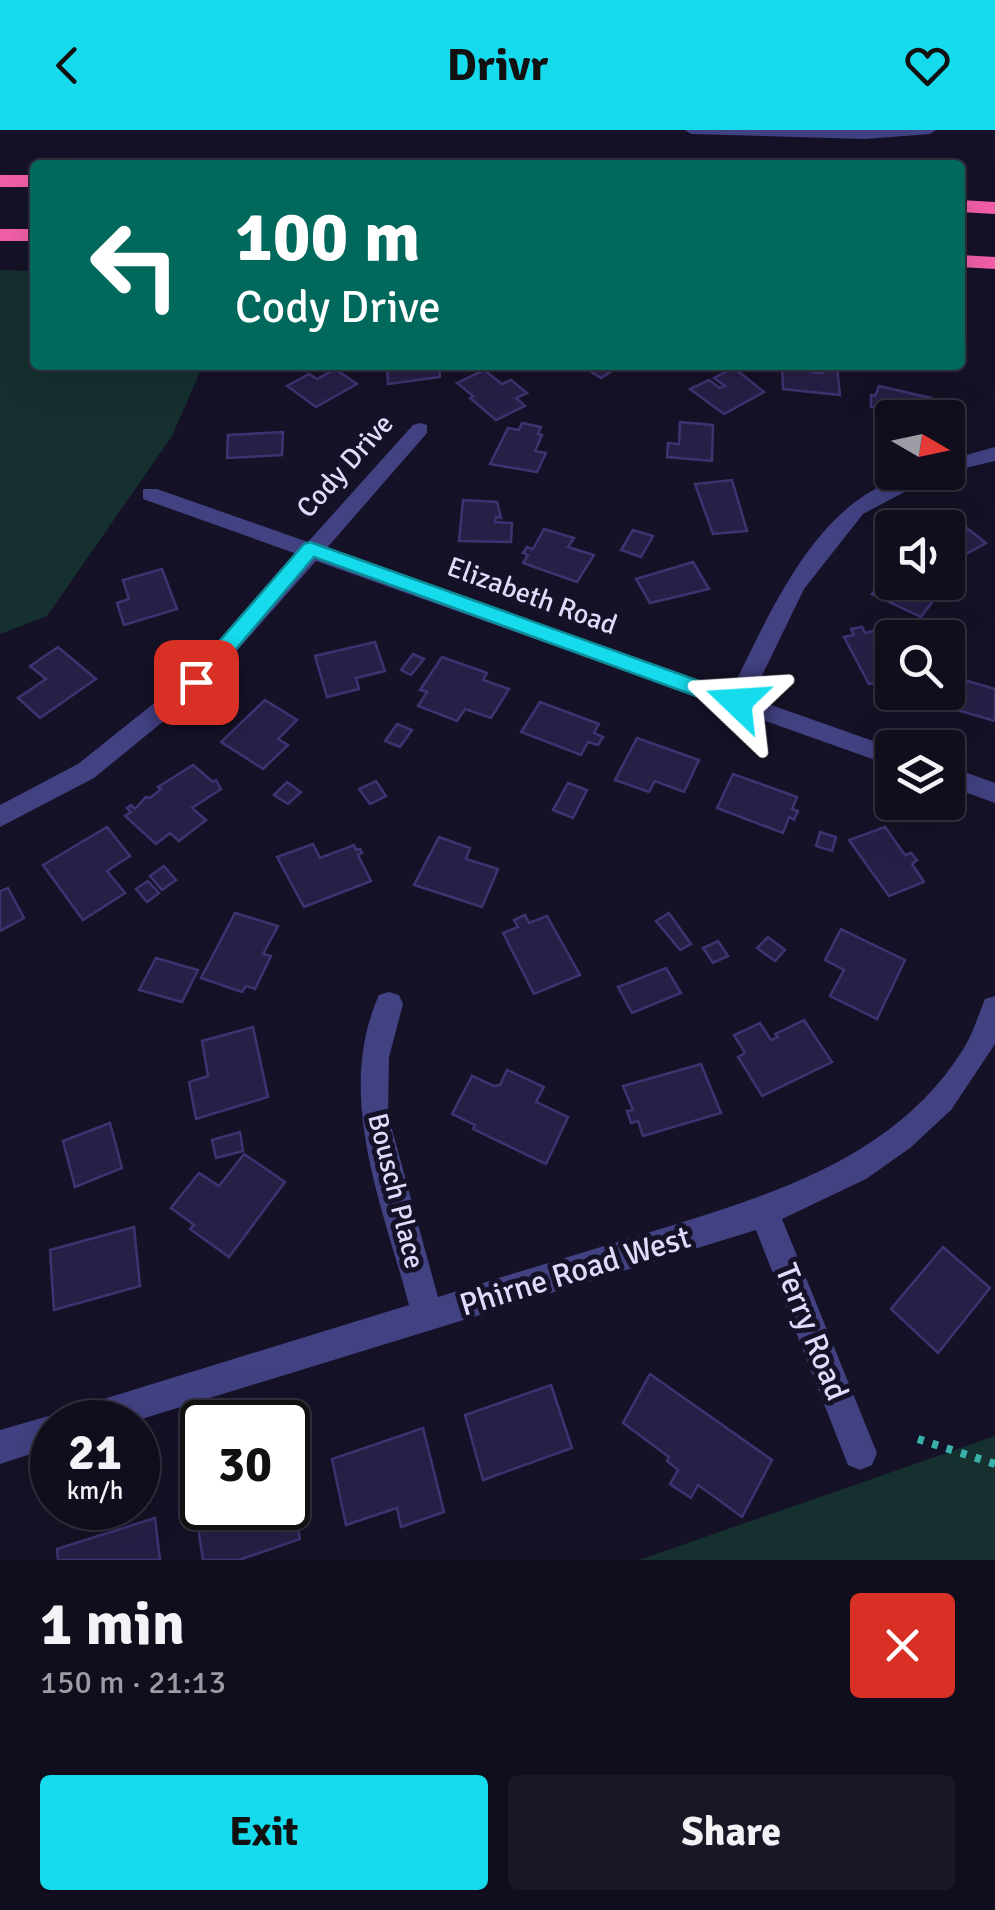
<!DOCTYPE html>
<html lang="en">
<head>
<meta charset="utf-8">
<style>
  body { margin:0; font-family:Signika,sans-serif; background:#191726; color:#f1f3f6; height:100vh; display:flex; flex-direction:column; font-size:38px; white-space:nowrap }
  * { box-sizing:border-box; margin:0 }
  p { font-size:32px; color:#9c9ca4 }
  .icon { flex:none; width:55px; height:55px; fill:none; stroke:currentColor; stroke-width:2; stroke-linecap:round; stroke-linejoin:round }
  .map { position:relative; height:1430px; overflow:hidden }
  .details { display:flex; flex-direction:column; background:#100e1d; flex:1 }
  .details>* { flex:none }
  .top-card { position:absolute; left:30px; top:30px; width:935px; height:210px; border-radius:10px; box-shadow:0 10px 40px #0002,0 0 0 2px #302e3b; background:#00695c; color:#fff; overflow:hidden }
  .needle { width:65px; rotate:99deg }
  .controls { position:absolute; left:875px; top:270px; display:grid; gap:20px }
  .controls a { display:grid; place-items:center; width:90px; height:90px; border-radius:10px; background:#100e1d; box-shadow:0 10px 40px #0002,0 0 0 2px #302e3b; font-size:50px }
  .speed { position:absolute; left:30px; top:1270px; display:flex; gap:20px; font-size:50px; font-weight:700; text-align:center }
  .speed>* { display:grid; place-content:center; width:130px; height:130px; border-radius:50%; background:#100e1d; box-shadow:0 10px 40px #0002,0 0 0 2px #302e3b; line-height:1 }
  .speed small { font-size:25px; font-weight:400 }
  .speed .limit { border:5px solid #111; border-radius:15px; background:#fff; color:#111 }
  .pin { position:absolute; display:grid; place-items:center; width:85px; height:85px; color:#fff; margin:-42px; border-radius:20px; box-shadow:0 5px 15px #0006 }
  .me { position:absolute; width:110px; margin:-55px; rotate:290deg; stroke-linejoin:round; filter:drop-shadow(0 0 8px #0008) }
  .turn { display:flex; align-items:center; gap:35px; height:210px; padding:0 40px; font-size:45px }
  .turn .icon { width:130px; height:130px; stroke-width:2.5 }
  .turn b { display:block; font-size:70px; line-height:85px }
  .round { display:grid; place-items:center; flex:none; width:105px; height:105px; border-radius:10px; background:#191726 }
  .overview { display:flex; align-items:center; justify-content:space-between; height:170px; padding:0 40px }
  h1 { font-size:60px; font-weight:700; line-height:75px }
  .cta { display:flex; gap:20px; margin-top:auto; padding:20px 40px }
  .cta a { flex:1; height:115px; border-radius:10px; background:#16dbed; color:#111; font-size:40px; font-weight:700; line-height:115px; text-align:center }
  .cta a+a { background:#191726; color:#f1f3f6 }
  header { display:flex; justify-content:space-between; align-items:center; height:130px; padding:0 40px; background:#16dbed; color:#111; font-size:45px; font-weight:700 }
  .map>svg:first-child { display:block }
  .green { fill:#15302f }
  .building { fill:#271f46; stroke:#3e3371; stroke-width:2.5 }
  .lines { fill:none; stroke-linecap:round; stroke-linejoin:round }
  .path { stroke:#3ab1a8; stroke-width:8; stroke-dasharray:6 9; stroke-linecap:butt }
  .lane { fill:#424182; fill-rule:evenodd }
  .street { fill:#424182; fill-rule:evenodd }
  .highway { fill:#f25fa8; fill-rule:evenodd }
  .route { fill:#16dbed; stroke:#0e8e9a; stroke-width:2.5 }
  .labels { text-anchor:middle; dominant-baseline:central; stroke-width:10; stroke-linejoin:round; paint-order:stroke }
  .street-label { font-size:28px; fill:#dedbfc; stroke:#151227 }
  .near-street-label { font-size:32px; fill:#dedbfc; stroke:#151227 }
</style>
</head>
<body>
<header><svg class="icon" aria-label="back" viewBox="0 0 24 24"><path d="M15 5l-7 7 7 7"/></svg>Drivr<svg class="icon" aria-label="heart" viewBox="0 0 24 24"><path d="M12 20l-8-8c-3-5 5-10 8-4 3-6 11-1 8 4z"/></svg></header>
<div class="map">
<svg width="995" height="1430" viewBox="0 0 995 1430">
  <rect width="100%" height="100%" fill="#151227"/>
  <!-- green -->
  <g class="green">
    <path d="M0,140L35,141V235H203L172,306L47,486L0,504Z"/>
    <path d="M995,1306V1430H639Z"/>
  </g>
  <!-- building -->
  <g class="building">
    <path d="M387,235H439L440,247L388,254Z"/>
    <path d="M580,235H621L601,248Z"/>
    <path d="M782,235H811V242L823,243V236L837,237L840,265L783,259Z"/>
    <path d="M734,238L764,262L724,284L690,259L709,250L720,258L725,256L714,248Z"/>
    <path d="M335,239L357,254L316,277L287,256L309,244L317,249Z"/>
    <path d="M484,240L502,254L511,250L527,263L516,268L525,276L496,290L470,268L473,266L457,253Z"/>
    <path d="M879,256L931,268L925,288L871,277V265L875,266Z"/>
    <path d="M680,292L713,295L712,331L667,327L668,313L679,314Z"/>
    <path d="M522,293L541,297L538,304L542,305L535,321L546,323L537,342L490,334L508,298L519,300Z"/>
    <path d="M283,302L282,325L227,328L228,305Z"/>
    <path d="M732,350L747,401L713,404L695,354Z"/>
    <path d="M463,370L497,372L501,388L496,387L495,392L512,393L511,412L459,411Z"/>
    <path d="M958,391L986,413L948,434L946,398Z"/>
    <path d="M544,399L574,408L568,417L594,425L577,452L523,433L528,425L523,423L527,417L533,419Z"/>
    <path d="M633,400L653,406L641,427L621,420Z"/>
    <path d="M693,432L709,459L650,473L636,449Z"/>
    <path d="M892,437V452L948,450L960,460L956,466L927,456L923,461L936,467L921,487L872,464Z"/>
    <path d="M162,439L177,479L124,495L117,473L129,469L123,450Z"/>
    <path d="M893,496L900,508H892V562H922L882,570L874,553L869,554L844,507L854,505L851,499L862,497L865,503Z"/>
    <path d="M375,512L385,541L356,548L359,559L327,567L315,526Z"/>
    <path d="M58,517L96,549L40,588L18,568L46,549L30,536Z"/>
    <path d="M413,524L424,529L411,545L401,540Z"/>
    <path d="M442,527L487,543L483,550L509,559L491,588L465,579L457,591L418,576L427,562L420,560Z"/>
    <path d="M961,549L995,559V591L953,579Z"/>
    <path d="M265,570L297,590L278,609L288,615L263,639L221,612Z"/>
    <path d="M540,572L599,594L594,603L603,607L598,615L588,612L581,625L521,602Z"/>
    <path d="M397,594L412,600L400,617L385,611Z"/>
    <path d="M637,608L699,630L684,662L655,651L649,662L615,650Z"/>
    <path d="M193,635L213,652L216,650L221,659L192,678L206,690L179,711L170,703L156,714L125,686L131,682L127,678L131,675L135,679L146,667L150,668L161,659L158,657Z"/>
    <path d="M733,644L797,667L792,679L798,681L794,690L789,687L783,703L717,678Z"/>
    <path d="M376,651L386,666L370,674L359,659Z"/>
    <path d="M287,652L301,662L288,674L274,665Z"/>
    <path d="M568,653L587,660L573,688L553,680Z"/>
    <path d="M107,697L130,726L107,741L125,763L83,790L43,735Z"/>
    <path d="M885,697L905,725L911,723L917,730L912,734L924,752L889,766L849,710Z"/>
    <path d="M820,702L836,707L832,721L816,716Z"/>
    <path d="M439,707L470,718L466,729L498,739L482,777L414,755Z"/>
    <path d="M313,714L320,728L354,715L356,720L360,719L362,723L358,725L371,751L304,777L277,727Z"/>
    <path d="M164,736L176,750L162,760L150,746Z"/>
    <path d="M148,751L159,763L147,772L136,759Z"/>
    <path d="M8,758L24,788L0,801V761Z"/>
    <path d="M235,783L278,796L263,824L271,826L255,859L246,856L242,862L201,848Z"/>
    <path d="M669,783L691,814L680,820L656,791Z"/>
    <path d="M525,785L529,793L547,786L580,845L534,864L503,803L518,797L514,790Z"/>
    <path d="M841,799L905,830L877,889L830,866L844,840L825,830Z"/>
    <path d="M768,807L785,820L775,831L757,818Z"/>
    <path d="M718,811L728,826L713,833L703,818Z"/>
    <path d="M156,828L198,840L182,872L139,860Z"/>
    <path d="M666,838L681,863L632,883L618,857Z"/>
    <path d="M804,890L832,932L762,966L738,927L745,923L734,905L760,893L771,910L778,907L775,904Z"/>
    <path d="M253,897L268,967L196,989L189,952L208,946L202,911Z"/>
    <path d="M701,934L721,983L643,1006L638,991L631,993L627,981L633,980L623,956Z"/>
    <path d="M507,940L544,957L536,972L568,987L546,1034L473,999L475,995L452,984L472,946L494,956L500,955Z"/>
    <path d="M110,993L122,1038L75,1057L63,1011Z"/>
    <path d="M240,1002L243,1021L216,1028L212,1010Z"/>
    <path d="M244,1024L285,1052L229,1127L190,1099L194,1095L171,1078L199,1043L219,1056Z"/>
    <path d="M134,1097L140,1156L54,1180L50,1120Z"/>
    <path d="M943,1117L990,1158L938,1223L891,1179Z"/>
    <path d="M650,1244L772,1330L742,1387L698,1355L691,1368L670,1354L678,1340L667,1331L669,1327L623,1293Z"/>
    <path d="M551,1255L572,1318L483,1350L465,1285Z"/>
    <path d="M423,1298L444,1382L401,1397L397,1378L346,1395L332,1329Z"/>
    <path d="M288,1347L300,1409L239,1430H203L195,1378H288Z"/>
    <path d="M155,1388L160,1430H58L57,1419Z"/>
  </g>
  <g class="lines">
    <!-- path -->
    <path class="path" d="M918,1309L995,1334"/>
    <!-- lane -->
    <path class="lane" d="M685,0H936L930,4L865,9L691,4Z"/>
    <!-- street -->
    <g class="street">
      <path d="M420,293L427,295V303L326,419L731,561C775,474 827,342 942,342L863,384L804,459L751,568L893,618L892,636L316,431L204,558L94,648L0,697V675L78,634L188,546L297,424L143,369V359H157L308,412L413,295Z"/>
      <path d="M995,317V331L948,342V330Z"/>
      <path d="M948,636L995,653V673L948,656Z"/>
      <path d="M389,862L399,865L403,874L389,927L388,985L438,1167C511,1144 584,1122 657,1100C772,1065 897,1027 964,918C973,903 978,886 985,869L995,866V914L951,980L910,1018L866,1049L782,1089L877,1323L872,1335L860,1340L848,1335L756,1100L132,1292H52V1317L0,1334V1300L52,1285L65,1292L69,1280L81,1276L409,1175C383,1076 334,965 379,865Z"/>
    </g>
    <!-- highway -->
    <g class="highway">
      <rect x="0" y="45" width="35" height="12"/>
      <path d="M960,70L995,72V84L960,82Z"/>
      <rect x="0" y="99" width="35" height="12"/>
      <path d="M960,125L995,127V139L960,137Z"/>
    </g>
  </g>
  <!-- route -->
  <path class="route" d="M310,412L744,567L747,572L737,580L729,578L314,427L204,557H189L186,552L189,546L304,414Z"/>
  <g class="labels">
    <!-- street labels -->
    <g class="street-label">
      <text transform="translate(345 336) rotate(-48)">Cody Drive</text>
      <text transform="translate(532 466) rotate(20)">Elizabeth Road</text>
      <text transform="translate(396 1061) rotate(76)">Bousch Place</text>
    </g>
    <!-- near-street labels -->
    <g class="near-street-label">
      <text transform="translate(575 1141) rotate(-17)">Phirne Road West</text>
      <text transform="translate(812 1202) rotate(68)">Terry Road</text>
    </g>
  </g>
</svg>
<div class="controls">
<a><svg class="needle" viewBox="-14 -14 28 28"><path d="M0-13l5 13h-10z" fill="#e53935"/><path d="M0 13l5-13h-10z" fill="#9c9ca4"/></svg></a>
<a><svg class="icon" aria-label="sound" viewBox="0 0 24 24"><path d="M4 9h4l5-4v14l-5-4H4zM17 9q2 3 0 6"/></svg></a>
<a><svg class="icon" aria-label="search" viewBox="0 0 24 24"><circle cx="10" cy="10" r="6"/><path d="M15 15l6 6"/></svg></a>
<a><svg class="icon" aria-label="layers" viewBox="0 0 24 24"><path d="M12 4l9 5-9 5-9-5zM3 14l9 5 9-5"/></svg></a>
</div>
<div class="speed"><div>21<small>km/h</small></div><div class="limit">30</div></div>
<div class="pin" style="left:196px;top:552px;background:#d93025"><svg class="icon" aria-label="arrive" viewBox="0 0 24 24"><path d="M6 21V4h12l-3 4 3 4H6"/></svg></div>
<svg class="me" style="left:737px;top:572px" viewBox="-20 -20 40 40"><path d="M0-17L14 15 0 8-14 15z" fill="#16dbed" stroke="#fff" stroke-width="4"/></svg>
<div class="top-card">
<div class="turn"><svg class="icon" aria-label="left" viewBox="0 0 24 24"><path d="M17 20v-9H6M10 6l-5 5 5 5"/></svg><div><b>100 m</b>Cody Drive</div></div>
</div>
</div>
<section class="details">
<div class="overview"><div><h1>1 min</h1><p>150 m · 21:13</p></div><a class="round" style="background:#d93025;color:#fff"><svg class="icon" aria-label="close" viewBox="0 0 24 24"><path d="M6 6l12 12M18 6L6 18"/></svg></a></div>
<div class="cta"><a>Exit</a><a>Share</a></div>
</section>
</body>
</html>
